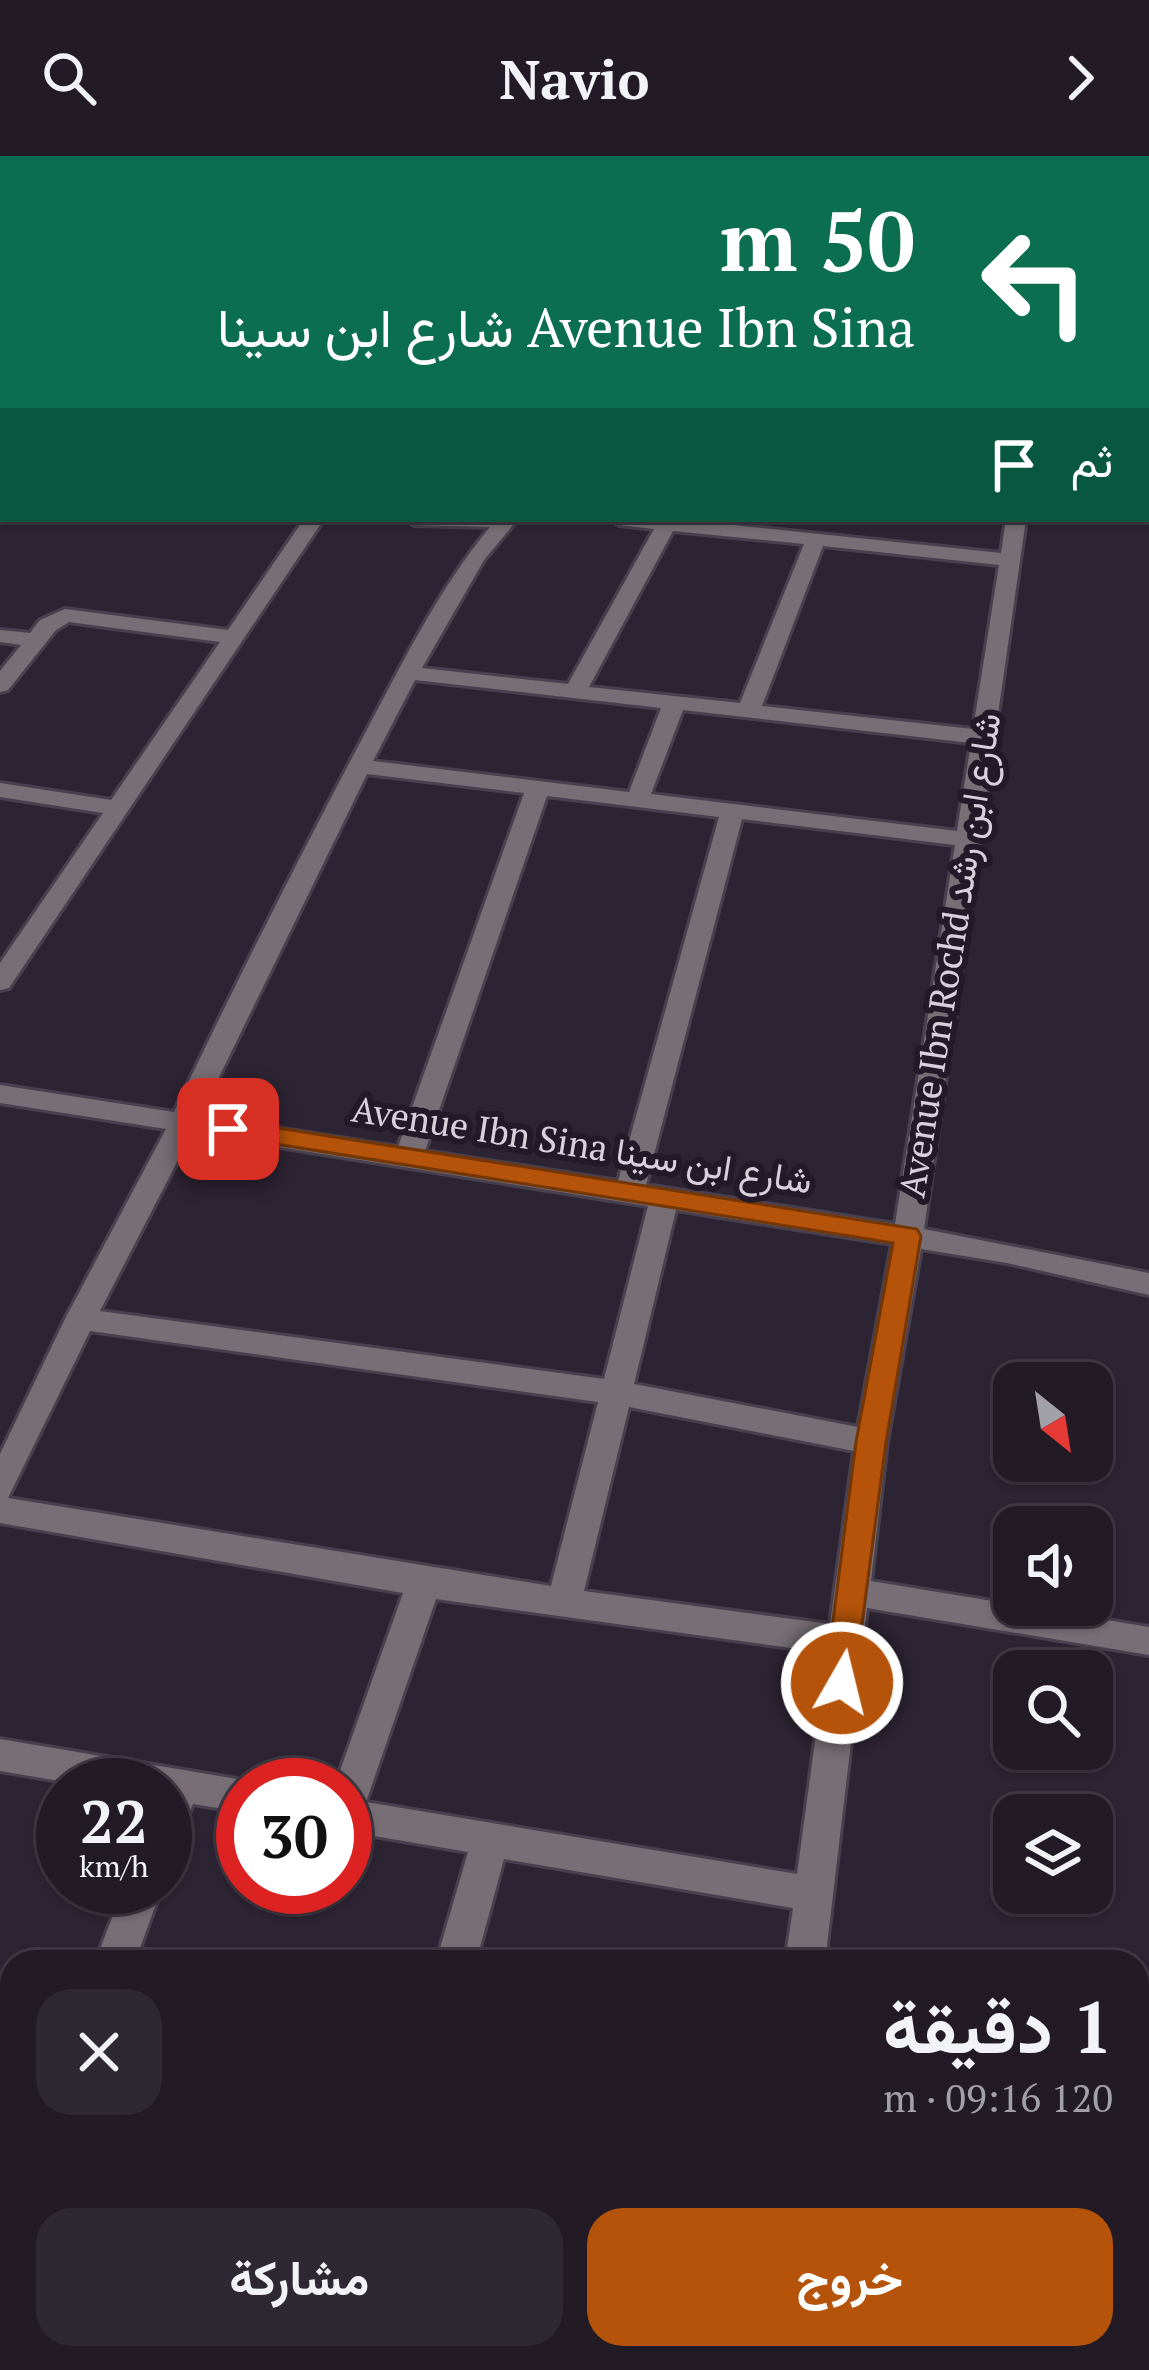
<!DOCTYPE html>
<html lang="ar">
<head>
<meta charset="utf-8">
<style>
  body { margin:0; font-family:"PT Serif",Vazirmatn,serif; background:#2e2832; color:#f1f3f6; direction:rtl; height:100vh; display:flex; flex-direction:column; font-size:45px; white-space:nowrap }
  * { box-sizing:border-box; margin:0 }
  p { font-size:39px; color:#a2a1a7 }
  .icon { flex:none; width:66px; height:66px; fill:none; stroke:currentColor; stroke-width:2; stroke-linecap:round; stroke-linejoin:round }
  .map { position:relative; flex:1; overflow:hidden; direction:ltr }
  .panel { position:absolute; left:0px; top:1794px; width:1149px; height:420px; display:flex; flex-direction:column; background:#221b26; border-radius:36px 36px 0 0; box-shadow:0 3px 9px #0004,0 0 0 3px #3f3943; direction:rtl }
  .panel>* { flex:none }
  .guide { position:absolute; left:0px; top:0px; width:1149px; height:366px; box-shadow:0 3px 9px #0004,0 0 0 3px #3f3943; direction:rtl; background:#0b6e4f; color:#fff; overflow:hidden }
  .needle { width:78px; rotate:150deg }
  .buttons { position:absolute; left:993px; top:1206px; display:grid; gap:24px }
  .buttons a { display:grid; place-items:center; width:120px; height:120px; border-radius:24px; background:#221b26; box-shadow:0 3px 9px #0004,0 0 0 3px #3f3943; font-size:60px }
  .speed { position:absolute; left:36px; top:1602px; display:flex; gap:24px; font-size:60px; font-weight:700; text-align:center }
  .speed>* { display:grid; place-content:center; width:156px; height:156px; border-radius:50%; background:#221b26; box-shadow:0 3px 9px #0004,0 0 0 3px #3f3943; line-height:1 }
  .speed small { font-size:30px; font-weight:400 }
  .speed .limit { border:18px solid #d22; background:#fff; color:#111 }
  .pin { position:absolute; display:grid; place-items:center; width:102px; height:102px; color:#fff; margin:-51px; border-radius:24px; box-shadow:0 6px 18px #0006 }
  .me { position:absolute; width:132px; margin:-66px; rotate:8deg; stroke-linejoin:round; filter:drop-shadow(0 0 9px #0008) }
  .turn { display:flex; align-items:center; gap:42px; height:252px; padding:0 36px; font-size:54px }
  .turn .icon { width:156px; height:156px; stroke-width:2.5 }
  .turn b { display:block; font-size:84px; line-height:102px }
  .then { display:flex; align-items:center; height:114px; padding:0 36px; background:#0003; gap:24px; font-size:45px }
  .round { display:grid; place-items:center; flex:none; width:126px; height:126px; border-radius:36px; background:#2e2832 }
  .head { display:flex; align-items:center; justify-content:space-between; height:204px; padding:0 36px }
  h1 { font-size:72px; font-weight:700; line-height:90px }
  .cta { display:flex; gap:24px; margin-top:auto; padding:24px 36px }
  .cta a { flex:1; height:138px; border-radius:36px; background:#b45309; color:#fff; font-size:48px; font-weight:700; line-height:138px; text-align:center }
  .cta a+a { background:#2e2832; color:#f1f3f6 }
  header { display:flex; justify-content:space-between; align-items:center; height:156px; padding:0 36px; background:#221b26; font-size:54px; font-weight:700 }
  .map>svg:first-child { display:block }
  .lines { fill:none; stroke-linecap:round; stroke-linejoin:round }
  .minor-casing { stroke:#48404e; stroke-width:6 }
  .minor { fill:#776f75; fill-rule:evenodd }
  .route { fill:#b45309; stroke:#753606; stroke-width:3 }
  .labels { text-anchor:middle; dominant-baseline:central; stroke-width:12; stroke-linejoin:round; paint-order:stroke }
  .street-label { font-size:36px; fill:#d7d1db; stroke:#231a29 }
</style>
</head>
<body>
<header><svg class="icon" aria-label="forward" viewBox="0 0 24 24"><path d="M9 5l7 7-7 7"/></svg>Navio<svg class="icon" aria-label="search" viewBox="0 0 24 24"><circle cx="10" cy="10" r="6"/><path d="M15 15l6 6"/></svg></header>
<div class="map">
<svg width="1149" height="2214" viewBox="0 0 1149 2214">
  <rect width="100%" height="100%" fill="#2d2433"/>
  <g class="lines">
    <!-- minor casing -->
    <g class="minor-casing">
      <g id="minor">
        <path d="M192,0H209L190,3Z"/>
        <path d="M252,0H300L302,3H254Z"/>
        <path d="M380,0H396L379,3Z"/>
        <path d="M710,0H726L709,3Z"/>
        <path d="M1066,0H1082L1065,3Z"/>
        <rect x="0" y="30" width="3" height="10"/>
        <rect x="1146" y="63" width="3" height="10"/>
        <path d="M3,122V134L0,135V123Z"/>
        <rect x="0" y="213" width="3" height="10"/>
        <rect x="1146" y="328" width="3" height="12"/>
        <path d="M304,363H324L9,832L0,834V807L103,657L0,641V627L111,644L220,486L69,466L56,474L8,534L0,536V515L21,489L0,486V474L30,477L40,464L65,453L228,474Z"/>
        <path d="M404,363H518L484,404L422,512L568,528L654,373L619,369L609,363H677L1001,397L1006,363H1026L924,1073L1149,1117V1139L1007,1107L921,1093L887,1286L871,1425L1149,1471V1499L867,1452L825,1806H785L793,1752L504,1703L476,1806H436L468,1696L345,1675V1629H335L403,1437L0,1367V1298L65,1163L166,973L0,947V929L174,956C234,831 296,707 361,585C400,512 437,435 490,371L414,369ZM673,375L804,388L740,547L589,531ZM823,390L999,409L973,573L762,550ZM415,524L661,552L629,636L373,605ZM683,554L971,587L957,675L651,638ZM367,618L524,637L398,991L200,960ZM547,640L719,661L618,1025L425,995ZM742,663L955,689L895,1068L646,1029ZM192,977L648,1050L604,1223L100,1155ZM676,1054L892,1088L858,1271L634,1228ZM90,1175L598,1246L551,1430L8,1342ZM629,1251L854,1295L830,1468L584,1435ZM436,1443L827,1497L797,1718L366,1646Z"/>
        <path d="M0,1583L243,1624L256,1629H243V1656L193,1648L178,1685L165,1690V1629H83L0,1615Z"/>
        <path d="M124,1731H162L135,1806H95Z"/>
        <path d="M12,2061V2132L0,2137V2066Z"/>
        <path d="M321,2202H365L362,2214H318Z"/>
        <path d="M726,2202H770L768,2214H724Z"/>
      </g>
    </g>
    <!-- minor -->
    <use href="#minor" class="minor"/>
  </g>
  <!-- route -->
  <path class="route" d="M228,964L917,1073L921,1080L886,1286L853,1536L842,1540L830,1536L825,1527L856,1286L893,1087L219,979L215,973L219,967Z"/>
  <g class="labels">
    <!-- street labels -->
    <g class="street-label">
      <text transform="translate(949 799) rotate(-81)">Avenue Ibn Rochd شارع ابن رشد</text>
      <text transform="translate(582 988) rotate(9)">Avenue Ibn Sina شارع ابن سينا</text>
    </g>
  </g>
</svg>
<div class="buttons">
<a><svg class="needle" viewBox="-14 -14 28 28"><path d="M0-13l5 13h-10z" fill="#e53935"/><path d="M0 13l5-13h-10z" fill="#a2a1a7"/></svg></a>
<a><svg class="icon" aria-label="sound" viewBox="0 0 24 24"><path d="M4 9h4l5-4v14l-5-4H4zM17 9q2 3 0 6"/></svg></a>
<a><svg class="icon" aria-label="search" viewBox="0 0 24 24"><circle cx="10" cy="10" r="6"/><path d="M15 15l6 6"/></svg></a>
<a><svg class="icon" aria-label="layers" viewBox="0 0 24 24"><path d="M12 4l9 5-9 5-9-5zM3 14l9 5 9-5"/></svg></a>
</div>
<div class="speed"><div>22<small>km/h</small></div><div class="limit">30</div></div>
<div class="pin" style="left:228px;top:973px;background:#d93025"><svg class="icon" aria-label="arrive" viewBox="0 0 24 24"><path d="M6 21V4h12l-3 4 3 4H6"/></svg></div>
<svg class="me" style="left:842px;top:1527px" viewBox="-20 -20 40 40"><circle r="17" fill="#b45309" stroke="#fff" stroke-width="3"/><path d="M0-11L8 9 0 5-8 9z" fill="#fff"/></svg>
<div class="guide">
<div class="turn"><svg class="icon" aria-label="left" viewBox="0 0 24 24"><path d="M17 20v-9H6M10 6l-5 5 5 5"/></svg><div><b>50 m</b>Avenue Ibn Sina شارع ابن سينا</div></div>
<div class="then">ثم<svg class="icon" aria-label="arrive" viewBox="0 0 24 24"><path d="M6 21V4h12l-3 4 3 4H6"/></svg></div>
</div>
<section class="panel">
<div class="head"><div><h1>1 دقيقة</h1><p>120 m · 09:16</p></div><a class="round"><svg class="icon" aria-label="close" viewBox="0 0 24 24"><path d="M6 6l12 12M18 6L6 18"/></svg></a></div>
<div class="cta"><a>خروج</a><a>مشاركة</a></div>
</section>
</div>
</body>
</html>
